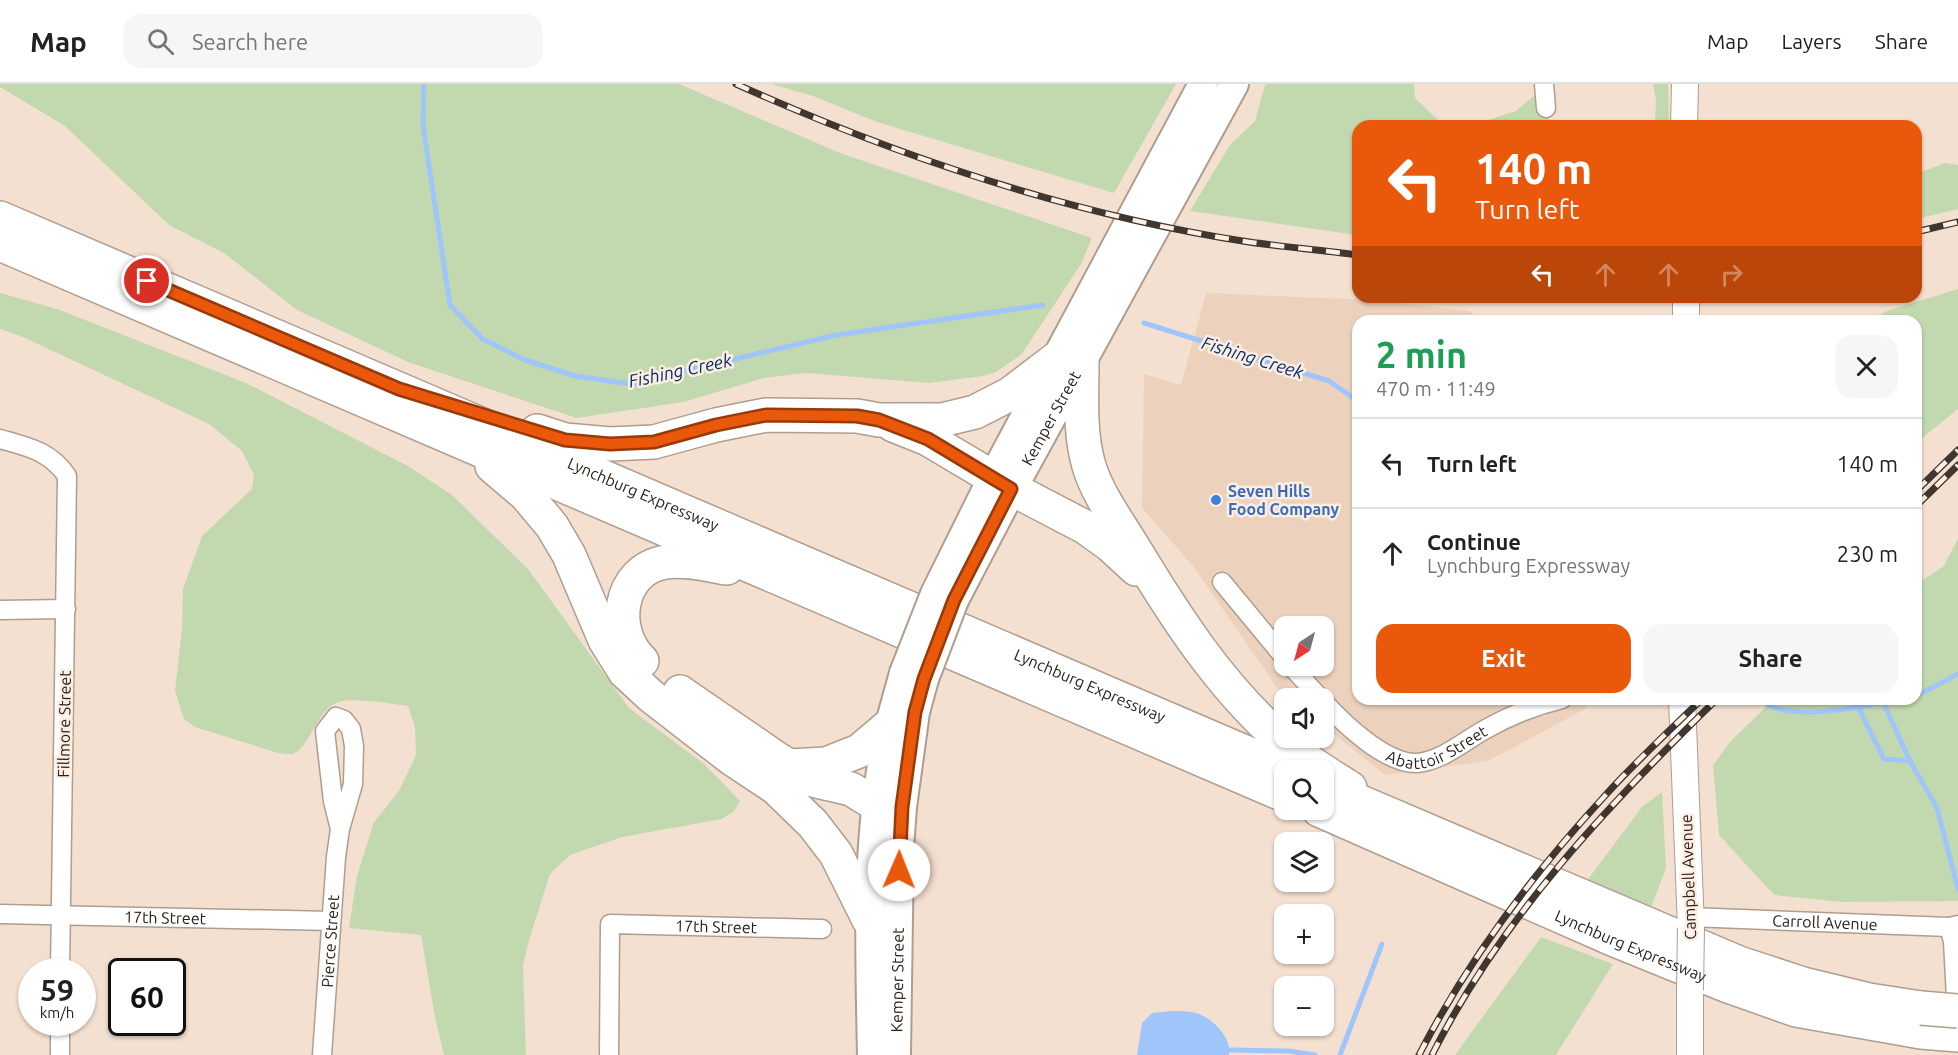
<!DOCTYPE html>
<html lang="en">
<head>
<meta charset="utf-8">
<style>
  body { margin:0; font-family:Ubuntu,sans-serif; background:#f6f6f6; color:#222; height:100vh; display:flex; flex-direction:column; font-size:22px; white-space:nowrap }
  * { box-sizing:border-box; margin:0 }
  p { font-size:20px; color:#767676 }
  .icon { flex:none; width:33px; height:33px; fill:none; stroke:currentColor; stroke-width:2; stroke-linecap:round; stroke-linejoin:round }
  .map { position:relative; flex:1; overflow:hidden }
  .drawer { position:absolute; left:1352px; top:231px; width:570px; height:390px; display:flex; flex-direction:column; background:#fff; border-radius:18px; box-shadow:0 2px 4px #0004 }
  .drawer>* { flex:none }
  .banner { position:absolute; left:1352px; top:36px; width:570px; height:183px; border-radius:18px; box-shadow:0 2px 4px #0004; background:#ea580c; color:#fff; overflow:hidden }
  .needle { width:39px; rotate:216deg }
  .tools { position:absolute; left:1274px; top:532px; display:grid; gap:12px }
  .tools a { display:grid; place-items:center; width:60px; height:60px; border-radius:12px; background:#fff; box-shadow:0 2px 4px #0004; font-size:30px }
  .speed { position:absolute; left:18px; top:874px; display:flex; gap:12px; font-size:30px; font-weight:700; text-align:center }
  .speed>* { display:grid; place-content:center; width:78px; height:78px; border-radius:50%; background:#fff; box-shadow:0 2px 4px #0004; line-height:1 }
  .speed small { font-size:15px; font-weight:400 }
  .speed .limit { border:3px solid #111; border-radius:9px; background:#fff; color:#111 }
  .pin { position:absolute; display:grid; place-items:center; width:51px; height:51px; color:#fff; margin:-26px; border:3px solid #fff; border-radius:50%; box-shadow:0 2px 6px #0007 }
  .me { position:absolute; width:66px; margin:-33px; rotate:1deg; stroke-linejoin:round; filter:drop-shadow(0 0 4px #0008) }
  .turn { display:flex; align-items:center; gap:21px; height:126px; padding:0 24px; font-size:27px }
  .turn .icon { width:78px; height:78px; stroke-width:2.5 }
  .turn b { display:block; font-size:42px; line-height:51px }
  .lanes { display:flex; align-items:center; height:57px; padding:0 24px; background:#0003; justify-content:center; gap:30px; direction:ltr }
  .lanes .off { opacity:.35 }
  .round { display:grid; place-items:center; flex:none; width:63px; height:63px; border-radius:18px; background:#f6f6f6 }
  .summary { display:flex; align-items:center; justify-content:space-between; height:102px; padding:0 24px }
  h1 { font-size:36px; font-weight:700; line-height:45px; color:#1e9e55 }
  .primary-button { display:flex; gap:12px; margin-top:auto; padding:12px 24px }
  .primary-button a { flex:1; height:69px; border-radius:18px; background:#ea580c; color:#fff; font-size:24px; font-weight:700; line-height:69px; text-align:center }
  .primary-button a+a { background:#f6f6f6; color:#222 }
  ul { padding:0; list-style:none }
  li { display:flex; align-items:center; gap:18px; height:90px; padding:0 24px; border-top:2px solid #e0e0e0 }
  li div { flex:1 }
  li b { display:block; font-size:22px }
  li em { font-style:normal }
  header { display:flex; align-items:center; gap:36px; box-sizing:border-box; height:84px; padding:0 30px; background:#fff; border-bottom:2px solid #e0e0e0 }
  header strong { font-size:28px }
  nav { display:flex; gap:33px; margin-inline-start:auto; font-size:21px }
  .search { width:420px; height:54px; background:#f6f6f6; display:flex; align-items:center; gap:15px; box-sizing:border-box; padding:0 21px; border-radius:18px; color:#767676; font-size:22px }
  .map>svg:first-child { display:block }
  .built { fill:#ecd2bd; fill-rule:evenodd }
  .green { fill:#c2d9af }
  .water { fill:#9fc5fa }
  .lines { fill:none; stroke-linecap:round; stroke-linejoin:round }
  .stream { stroke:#9fc5fa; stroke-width:5 }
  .street-casing { stroke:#af9d8e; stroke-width:21 }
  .secondary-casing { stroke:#af9d8e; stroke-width:28 }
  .primary-casing { stroke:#af9d8e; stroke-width:32 }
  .highway-casing { stroke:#af9d8e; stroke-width:36 }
  .street { stroke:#fff; stroke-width:18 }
  .secondary { stroke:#fff; stroke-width:26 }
  .primary { stroke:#fff; stroke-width:28 }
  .highway { stroke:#fff; stroke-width:33 }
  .rail-casing { stroke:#3e362f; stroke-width:7 }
  .rail { stroke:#feeee1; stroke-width:4.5; stroke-dasharray:14; stroke-linecap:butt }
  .secondary-bridge-casing { stroke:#af9d8e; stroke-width:28; stroke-linecap:butt }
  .primary-bridge-casing { stroke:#af9d8e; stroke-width:32; stroke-linecap:butt }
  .highway-bridge-casing { stroke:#af9d8e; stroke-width:36; stroke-linecap:butt }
  .secondary-bridge { stroke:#fff; stroke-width:26 }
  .primary-bridge { stroke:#fff; stroke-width:28 }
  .highway-bridge { stroke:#fff; stroke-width:33 }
  .route-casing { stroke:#983908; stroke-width:15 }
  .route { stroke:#ea580c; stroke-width:10 }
  .shop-dot { fill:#3f7fe0; stroke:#feeee1; stroke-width:2 }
  .labels { text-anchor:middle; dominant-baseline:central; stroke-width:5; stroke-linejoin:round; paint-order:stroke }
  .street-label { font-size:16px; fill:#29221c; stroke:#feeee1 }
  .shop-label { font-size:16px; font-weight:bold; fill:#366cbe; stroke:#feeee1; text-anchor:start }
  .water-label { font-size:18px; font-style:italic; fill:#002e6a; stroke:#feeee1 }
</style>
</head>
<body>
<header>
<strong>Map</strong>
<div class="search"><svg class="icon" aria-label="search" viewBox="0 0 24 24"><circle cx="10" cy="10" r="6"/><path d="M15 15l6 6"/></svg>Search here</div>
<nav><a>Map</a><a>Layers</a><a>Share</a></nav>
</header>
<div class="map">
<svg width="1958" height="971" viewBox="0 0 1958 971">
  <rect width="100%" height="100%" fill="#f4e0d0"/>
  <!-- built -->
  <path class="built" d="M1206,209L1371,216L1469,227L1482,237H1358V615H1591L1585,625L1488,677L1385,691L1323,641V615H1290L1278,605L1193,482L1142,424L1144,290L1181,301ZM1284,543H1323V582H1284Z"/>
  <!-- green -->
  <g class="green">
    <path d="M0,0H679L840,69L1092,154L1081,180L1029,259L1021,271L996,288L983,292L929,299L806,289L764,294L683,318L577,334L408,278L297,226L224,169L169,141L65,42L0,3Z"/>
    <path d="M771,0H1176L1114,109L877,38L813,12Z"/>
    <path d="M1267,0H1414L1415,14L1440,38L1473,41L1516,27L1535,11L1549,35L1563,42H1358L1357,151L1190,127L1230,61L1255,37L1265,1Z"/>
    <path d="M1653,0H1668L1669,42H1655L1656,16Z"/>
    <path d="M1945,79L1958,81V125L1916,135V90Z"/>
    <path d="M1958,205V325L1916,359V237H1870L1887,227Z"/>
    <path d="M0,209L57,225L246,299L408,382L452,411L528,485L629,624L704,680L740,717L733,728L722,735L622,753L570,771L550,790L529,856L523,882L526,971H444L435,933L421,851L349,844L357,792L374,738L399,707L416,671L415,643L408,622C393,620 352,613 338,618C315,627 311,664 292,670C289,671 282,669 278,669L195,643L184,635L175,607L182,544L183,505L202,452L252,405L254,391L242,367L209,340L23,253L0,245Z"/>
    <path d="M1958,455V817L1843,818L1774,811L1719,751L1713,681L1731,657L1774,615H1916V500L1943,483Z"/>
    <path d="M1662,708L1666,784L1648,831L1586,798L1642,723Z"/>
    <path d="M1541,853L1613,880L1556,971H1455Z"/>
  </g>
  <!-- water -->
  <path class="water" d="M1171,927C1179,927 1188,927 1196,929C1212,934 1232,953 1229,971H1137L1142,939L1152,929Z"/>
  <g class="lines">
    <!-- stream -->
    <g class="stream">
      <path d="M424,0L423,42L450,221L483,255L525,276L575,292L630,300L836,251L1043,221"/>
      <path d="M1144,239L1329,297L1358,317"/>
      <path d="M1916,612L1958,590"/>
      <path d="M1760,615C1786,641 1868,621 1901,615"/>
      <path d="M1883,618L1910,677L1937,724L1958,805"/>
      <path d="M1858,623L1884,675L1910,677"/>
      <path d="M1230,966L1288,967L1315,971"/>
      <path d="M1340,971L1382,860"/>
    </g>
    <!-- street casing -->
    <g class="street-casing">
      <g id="street">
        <path d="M1544,0L1546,24"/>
        <path d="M0,355C28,363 50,367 67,392L60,888"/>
        <path d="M1222,498L1284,573"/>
        <path d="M0,526L66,525"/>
        <path d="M1291,582L1321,615"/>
        <path id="s1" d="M1323,617C1343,639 1385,680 1417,679C1442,677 1464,657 1486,645C1509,632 1537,621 1562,615"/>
        <path id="s2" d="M0,830L331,837"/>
        <path id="s3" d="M1690,833L1949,843L1958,841"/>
        <path d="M1949,843L1953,857L1957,933"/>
        <path d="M60,971V939"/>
        <path id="s4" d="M322,971L336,773L340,745L353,700L354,662L351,645L344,636L336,633L325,647L333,717L340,745"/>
        <path id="s5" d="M609,971L610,840L822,845"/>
      </g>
    </g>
    <!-- secondary casing -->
    <g class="secondary-casing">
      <g id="secondary">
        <path d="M1684,42L1685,0"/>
        <path d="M1686,213V237"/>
        <path d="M1682,615L1691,844"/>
        <path d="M1690,906V971"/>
      </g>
    </g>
    <!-- primary casing -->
    <g class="primary-casing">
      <g id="primary">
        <path d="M935,510L993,393L1203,0"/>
        <path id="s6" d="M954,516L1012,405L1234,0"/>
        <path d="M872,971C870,871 866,769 884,669C888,642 897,616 904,589"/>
        <path id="s7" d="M896,971L899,764L902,723L915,628L924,595"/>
      </g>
    </g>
    <!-- highway casing -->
    <g class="highway-casing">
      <g id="highway">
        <path id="s8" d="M0,134L1289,687"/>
        <path d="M0,160L1284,711"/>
        <path d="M1082,277C1082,313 1079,348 1089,382C1098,412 1119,439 1135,466C1175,532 1218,599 1276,651C1298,672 1325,688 1350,704"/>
        <path d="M893,341L928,355L1012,405L1085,443L1110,461L1136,485"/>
        <path d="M537,347L565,356L610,360L654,358L716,341L766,331L857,332L879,336H942L975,328L1010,310L1056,275"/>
        <path d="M492,382L526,411L552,442L569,471L605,556L625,588L651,612L731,674L776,704L813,740L836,770L869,836"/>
        <path d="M642,577C610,547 618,485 666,478C686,475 708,481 727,484"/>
        <path d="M680,608L776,674L812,696L851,705L877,721"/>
        <path d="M789,682L826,680L859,667L891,640"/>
        <path d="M1323,702L1739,879L1803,900L1869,916L1921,924"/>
        <path id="s9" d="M1319,726L1610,854L1728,902L1796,926L1921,948L1958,951"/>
      </g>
    </g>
    <!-- street -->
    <use href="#street" class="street"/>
    <!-- secondary -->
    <use href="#secondary" class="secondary"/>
    <!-- primary -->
    <use href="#primary" class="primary"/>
    <!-- highway -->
    <use href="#highway" class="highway"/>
    <!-- rail casing -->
    <g class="rail-casing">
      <g id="rail">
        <path d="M736,0C899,73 1072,131 1249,158C1285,163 1321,166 1358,171"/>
        <path d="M1916,148L1958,138"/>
        <path d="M1916,407L1958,366"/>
        <path d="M1916,422L1958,381"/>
        <path d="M1419,971C1467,878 1531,792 1602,715C1633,680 1668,648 1702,615"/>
        <path d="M1432,971C1501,834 1608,721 1717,615"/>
      </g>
    </g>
    <!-- rail -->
    <use href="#rail" class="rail"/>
    <!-- secondary-bridge casing -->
    <g class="secondary-bridge-casing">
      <path id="secondary-bridge" d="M1690,906L1691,844"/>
    </g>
    <!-- primary-bridge casing -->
    <g class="primary-bridge-casing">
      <g id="primary-bridge">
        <path d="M904,589L935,510"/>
        <path d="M924,595L954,516"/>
      </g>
    </g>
    <!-- highway-bridge casing -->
    <g class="highway-bridge-casing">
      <path id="highway-bridge" d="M1921,924L1958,927"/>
    </g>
    <!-- secondary-bridge -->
    <use href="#secondary-bridge" class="secondary-bridge"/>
    <!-- primary-bridge -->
    <use href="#primary-bridge" class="primary-bridge"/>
    <!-- highway-bridge -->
    <use href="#highway-bridge" class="highway-bridge"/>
  </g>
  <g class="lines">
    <!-- route casing -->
    <g class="route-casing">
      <path id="route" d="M147,197L399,305L565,356L610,360L654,358L716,341L766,331L857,332L879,336L928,355L1011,405L954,516L924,595L915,628L902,723L899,786"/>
    </g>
    <!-- route -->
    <use href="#route" class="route"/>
  </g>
  <!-- markers -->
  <circle class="shop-dot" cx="1216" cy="416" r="6"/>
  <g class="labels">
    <!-- street labels -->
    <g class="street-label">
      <text stroke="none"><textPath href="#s6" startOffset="206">Kemper Street</textPath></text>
      <text stroke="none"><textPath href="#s8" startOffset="700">Lynchburg Expressway</textPath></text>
      <text stroke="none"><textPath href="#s8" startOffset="1186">Lynchburg Expressway</textPath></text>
      <text transform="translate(64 640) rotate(-89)">Fillmore Street</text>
      <text stroke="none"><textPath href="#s1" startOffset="138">Abattoir Street</textPath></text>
      <text transform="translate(1688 793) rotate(-92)">Campbell Avenue</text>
      <text stroke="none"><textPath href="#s2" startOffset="165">17th Street</textPath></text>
      <text stroke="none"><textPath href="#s3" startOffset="135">Carroll Avenue</textPath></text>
      <text stroke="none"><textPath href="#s5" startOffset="237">17th Street</textPath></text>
      <text stroke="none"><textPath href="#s4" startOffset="114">Pierce Street</textPath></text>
      <text stroke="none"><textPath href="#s9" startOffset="340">Lynchburg Expressway</textPath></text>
      <text stroke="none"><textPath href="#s7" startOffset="75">Kemper Street</textPath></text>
    </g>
    <!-- shop labels -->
    <g class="shop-label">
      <text x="1228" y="407">Seven Hills<tspan x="1228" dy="18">Food Company</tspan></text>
    </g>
    <!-- water labels -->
    <g class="water-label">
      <text transform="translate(1253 273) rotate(17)">Fishing Creek</text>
      <text transform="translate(680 286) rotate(-12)">Fishing Creek</text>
    </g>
  </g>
</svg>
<div class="tools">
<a><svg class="needle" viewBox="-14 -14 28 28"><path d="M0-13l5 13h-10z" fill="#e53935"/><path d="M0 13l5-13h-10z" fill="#767676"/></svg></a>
<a><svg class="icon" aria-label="sound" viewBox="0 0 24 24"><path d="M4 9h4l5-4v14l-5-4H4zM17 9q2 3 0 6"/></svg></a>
<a><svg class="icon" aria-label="search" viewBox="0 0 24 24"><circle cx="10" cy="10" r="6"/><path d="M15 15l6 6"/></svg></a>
<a><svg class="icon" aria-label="layers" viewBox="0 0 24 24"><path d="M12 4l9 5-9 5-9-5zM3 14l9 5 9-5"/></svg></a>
<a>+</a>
<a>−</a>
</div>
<div class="speed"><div>59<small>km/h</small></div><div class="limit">60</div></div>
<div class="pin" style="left:147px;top:197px;background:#d93025"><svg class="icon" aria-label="arrive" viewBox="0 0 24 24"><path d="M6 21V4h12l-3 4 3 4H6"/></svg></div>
<svg class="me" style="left:899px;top:786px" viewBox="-20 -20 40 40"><circle r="19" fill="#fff"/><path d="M0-13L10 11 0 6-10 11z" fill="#ea580c"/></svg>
<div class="banner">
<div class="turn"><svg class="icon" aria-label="left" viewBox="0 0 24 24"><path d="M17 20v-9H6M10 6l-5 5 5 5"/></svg><div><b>140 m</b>Turn left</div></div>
<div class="lanes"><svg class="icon" aria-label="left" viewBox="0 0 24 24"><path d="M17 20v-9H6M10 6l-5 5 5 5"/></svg><svg class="icon off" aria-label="ahead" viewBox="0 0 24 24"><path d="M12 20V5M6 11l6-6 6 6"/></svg><svg class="icon off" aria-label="ahead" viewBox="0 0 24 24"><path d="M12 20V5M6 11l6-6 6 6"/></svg><svg class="icon off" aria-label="right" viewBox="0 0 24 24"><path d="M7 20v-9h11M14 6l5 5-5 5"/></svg></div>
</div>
<section class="drawer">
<div class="summary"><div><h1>2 min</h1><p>470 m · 11:49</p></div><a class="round"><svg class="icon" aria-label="close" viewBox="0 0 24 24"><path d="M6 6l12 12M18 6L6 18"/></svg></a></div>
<ul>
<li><svg class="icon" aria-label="left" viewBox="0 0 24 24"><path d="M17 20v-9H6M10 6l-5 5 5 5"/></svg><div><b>Turn left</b></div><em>140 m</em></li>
<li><svg class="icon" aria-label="ahead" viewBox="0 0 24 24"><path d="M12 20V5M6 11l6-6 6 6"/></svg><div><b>Continue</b><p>Lynchburg Expressway</p></div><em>230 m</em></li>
</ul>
<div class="primary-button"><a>Exit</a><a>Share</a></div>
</section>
</div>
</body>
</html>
